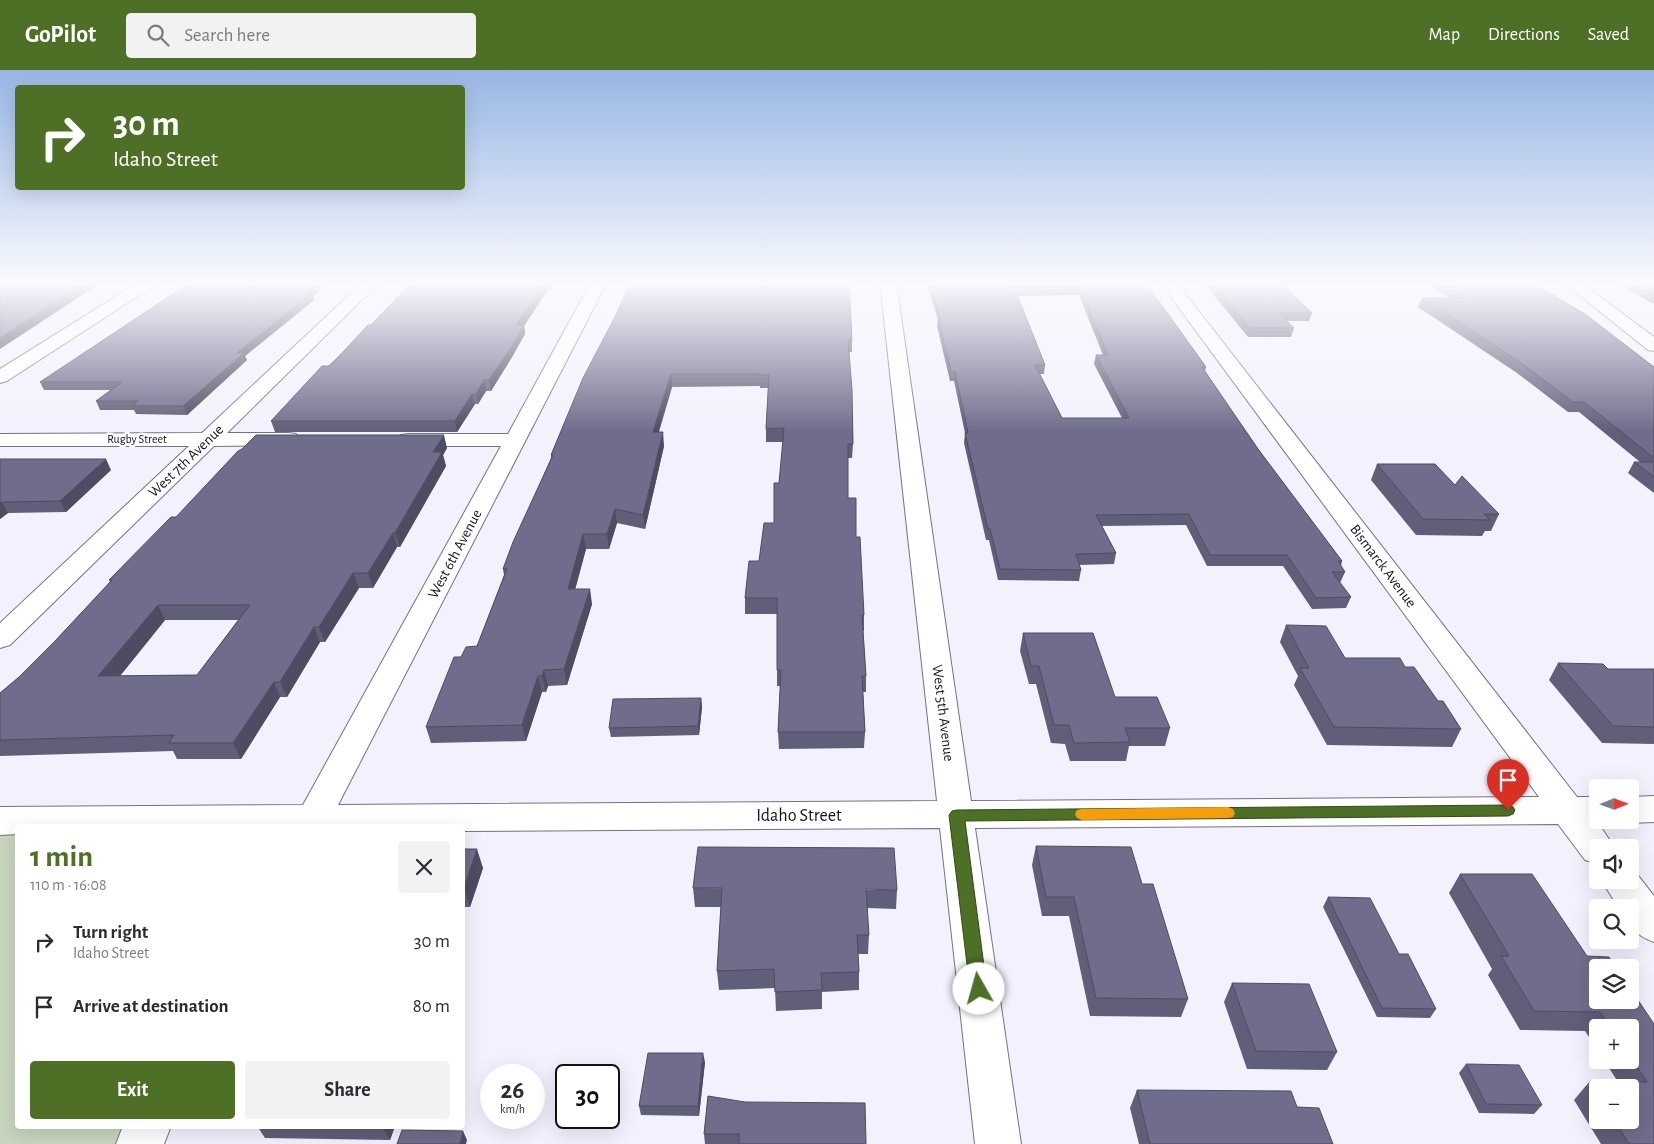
<!DOCTYPE html>
<html lang="en">
<head>
<meta charset="utf-8">
<style>
  body { margin:0; font-family:"Alegreya Sans",sans-serif; background:#f2f2f3; color:#2b2b33; height:100vh; display:flex; flex-direction:column; font-size:19px; white-space:nowrap }
  * { box-sizing:border-box; margin:0 }
  p { font-size:16px; color:#7c7c81 }
  .icon { flex:none; width:28px; height:28px; fill:none; stroke:currentColor; stroke-width:2; stroke-linecap:round; stroke-linejoin:round }
  .map { position:relative; flex:1; overflow:hidden }
  .panel { position:absolute; left:15px; top:754px; width:450px; height:305px; display:flex; flex-direction:column; background:#fff; border-radius:5px; box-shadow:0 5px 20px #0002 }
  .panel>* { flex:none }
  .hud { position:absolute; left:15px; top:15px; width:450px; height:105px; border-radius:5px; box-shadow:0 5px 20px #0002; background:#4e6f26; color:#fff; overflow:hidden }
  .needle { width:32px; rotate:89deg }
  .tools { position:absolute; left:1589px; top:709px; display:grid; gap:10px }
  .tools a { display:grid; place-items:center; width:50px; height:50px; border-radius:5px; background:#fff; box-shadow:0 5px 20px #0002; font-size:25px }
  .speed { position:absolute; left:480px; top:994px; display:flex; gap:10px; font-size:25px; font-weight:700; text-align:center }
  .speed>* { display:grid; place-content:center; width:65px; height:65px; border-radius:50%; background:#fff; box-shadow:0 5px 20px #0002; line-height:1 }
  .speed small { font-size:12px; font-weight:400 }
  .speed .limit { border:2px solid #111; border-radius:8px; background:#fff; color:#111 }
  .pin { position:absolute; display:grid; place-items:center; width:42px; height:42px; color:#fff; margin:-51px -21px; border-radius:50% 50% 50% 0; rotate:-45deg; box-shadow:0 0 5px #0007 }
  .pin .icon { rotate:45deg }
  .me { position:absolute; width:55px; margin:-28px; rotate:353deg; stroke-linejoin:round; filter:drop-shadow(0 0 4px #0008) }
  .turn { display:flex; align-items:center; gap:18px; height:105px; padding:0 15px; font-size:22px }
  .turn .icon { width:65px; height:65px; stroke-width:2.5 }
  .turn b { display:block; font-size:35px; line-height:42px }
  .round { display:grid; place-items:center; flex:none; width:52px; height:52px; border-radius:5px; background:#f2f2f3 }
  .summary { display:flex; align-items:center; justify-content:space-between; height:85px; padding:0 15px }
  h1 { font-size:30px; font-weight:700; line-height:38px; color:#4e6f26 }
  .primary-button { display:flex; gap:10px; margin-top:auto; padding:10px 15px }
  .primary-button a { flex:1; height:58px; border-radius:5px; background:#4e6f26; color:#fff; font-size:20px; font-weight:700; line-height:58px; text-align:center }
  .primary-button a+a { background:#f2f2f3; color:#2b2b33 }
  ul { padding:0; list-style:none }
  li { display:flex; align-items:center; gap:15px; height:65px; padding:0 15px }
  li div { flex:1 }
  li b { display:block; font-size:19px }
  li em { font-style:normal }
  header { display:flex; align-items:center; gap:30px; box-sizing:border-box; height:70px; padding:0 25px; background:#4e6f26; color:#fff }
  header strong { font-size:24px }
  nav { display:flex; gap:28px; margin-inline-start:auto; font-size:18px }
  .search { width:350px; height:45px; background:#f2f2f3; display:flex; align-items:center; gap:12px; box-sizing:border-box; padding:0 18px; border-radius:5px; color:#7c7c81; font-size:19px }
  .map>svg:first-child { display:block }
  .green { fill:#c9d5bf }
  .lines { fill:none; stroke-linecap:round; stroke-linejoin:round }
  .minor-casing { stroke:#747283; stroke-width:2 }
  .minor { fill:#fff; fill-rule:evenodd }
  .wall { fill:#605e78; fill-rule:evenodd }
  .shaded-wall { fill:#4e4c62 }
  .building { fill:#706d8c; stroke:#4e4c62; fill-rule:evenodd }
  .route { fill:#4e6f26; stroke:#334819 }
  .slow { fill:#f59e0b }
  .labels { text-anchor:middle; dominant-baseline:central; stroke-width:5; stroke-linejoin:round; paint-order:stroke }
  .far-street-label { font-size:12px; fill:#14141a; stroke:#fff }
  .street-label { font-size:15px; fill:#14141a; stroke:#fff }
  .near-street-label { font-size:18px; fill:#14141a; stroke:#fff }
</style>
</head>
<body>
<header>
<strong>GoPilot</strong>
<div class="search"><svg class="icon" aria-label="search" viewBox="0 0 24 24"><circle cx="10" cy="10" r="6"/><path d="M15 15l6 6"/></svg>Search here</div>
<nav><a>Map</a><a>Directions</a><a>Saved</a></nav>
</header>
<div class="map">
<svg width="1654" height="1074" viewBox="0 0 1654 1074">
  <rect width="100%" height="100%" fill="#f3f1fd"/>
  <!-- green -->
  <path class="green" d="M314,748L310,756H18V1056H148L139,1074H0V751Z"/>
  <g class="lines">
    <!-- minor casing -->
    <g class="minor-casing">
      <g id="minor">
        <path d="M139,212H157L155,215L7,311L0,313V299Z"/>
        <path d="M363,212H380L227,363H288L296,364L299,369L296,374L288,375L214,376L10,575L0,578V553L189,376H0V364L202,363Z"/>
        <path d="M591,212H607L338,735L937,731L880,212H896L971,731L1539,727L1160,212H1176L1577,727H1598V750H1608L1598,753L1615,778H1598V794L1585,790L1558,754L975,758L1021,1074H975L940,758L462,761V756H18V764L0,765V737L303,735L501,376H409L401,375L398,370L401,365L409,364H508Z"/>
        <path d="M1563,212H1580L1654,267V281L1648,280Z"/>
        <path d="M1654,726V752L1630,753L1620,750H1630V727Z"/>
        <path d="M1630,798L1633,799L1654,826V872C1635,865 1630,858 1630,838H1619L1601,810H1630Z"/>
        <path d="M123,1056H171L164,1074H116Z"/>
      </g>
    </g>
    <!-- minor -->
    <use href="#minor" class="minor"/>
  </g>
  <!-- wall -->
  <g class="wall">
    <path d="M412,212H553L524,256L525,264L512,287L491,321H486L478,334H475L457,362H275L271,351L371,255Z"/>
    <path d="M929,212H1145L1206,297L1205,301L1258,379L1342,491L1341,496L1345,502L1340,513L1351,527L1346,538L1312,539L1283,496H1207L1186,455L1102,456L1116,483L1114,494L1079,495L1081,500L1079,511L998,510L989,470H986L964,373L965,363L954,311H950L937,256L938,250L928,217ZM1079,225L1103,285H1096L1094,294L1122,348H1062L1040,304H1044L1045,295L1017,226Z"/>
    <path d="M1203,212H1266L1312,243L1309,251H1287L1294,258L1291,267H1248Z"/>
    <path d="M1426,212H1531L1654,297V423L1628,403L1634,392H1640L1579,342H1568L1517,303L1418,237L1422,228H1449Z"/>
    <path d="M1615,212H1654V234Z"/>
    <path d="M313,227L314,230L245,286L247,290L187,345L136,344L134,340H100L96,331L111,320H44L40,312Z"/>
    <path d="M617,243L852,270V282H849L853,374L852,388H848V428L856,467L864,545V561H863L866,606V622H863L865,662L864,678L779,679L778,662L780,616H777V544H745V528L774,453L779,413L783,372H766V359L768,318H760V316L672,317L659,362L664,376L645,459L617,453L609,479H586L575,519L592,534L567,615L548,616L546,622H542L526,671L431,673L426,657L461,587L477,576L504,505L503,499L551,388V385Z"/>
    <path d="M447,378L443,385L446,396L400,477H397L373,518H359L325,572H320L287,627H280L241,689H177L173,681L0,686V623L19,607L55,571L110,512L109,510L176,447ZM165,550H238L197,605L120,606Z"/>
    <path d="M0,389L111,400L66,442L8,443L0,449Z"/>
    <path d="M1377,394L1455,415L1499,444L1491,461H1485L1482,466L1416,465L1371,410Z"/>
    <path d="M1286,555L1345,588L1405,597L1438,631L1461,659L1452,677L1327,675L1294,615L1298,606L1280,572Z"/>
    <path d="M1023,563L1115,627L1170,658L1165,676H1129L1126,691H1070L1065,674L1051,673L1036,614H1029L1020,581Z"/>
    <path d="M1558,593L1608,599H1654V674L1602,673L1549,610Z"/>
    <path d="M701,628L702,637L699,665L611,667L609,658Z"/>
    <path d="M1036,776L1142,814L1188,929L1181,947L1090,946L1069,846H1042L1032,795Z"/>
    <path d="M462,779L483,798L470,837H462Z"/>
    <path d="M1460,804L1587,886L1654,954V1074H1601L1574,1030L1590,1011L1618,1012L1604,990H1630V958H1598V980L1585,961L1520,960L1488,905L1492,899L1449,823ZM1598,1018L1630,1050H1598Z"/>
    <path d="M693,818L897,820L896,839L867,838L869,865L868,884H858L859,902V920L822,922V939L776,941L775,918L719,920L717,901L721,837H695Z"/>
    <path d="M1328,827L1399,884L1436,939L1430,948L1377,947L1323,837Z"/>
    <path d="M1232,913L1337,982L1327,1000L1247,999L1224,932Z"/>
    <path d="M705,992L699,1046L641,1045L639,1036Z"/>
    <path d="M1466,994L1542,1035L1534,1044L1479,1043L1459,1003Z"/>
    <path d="M1137,1020L1297,1037L1333,1074H1139L1130,1038Z"/>
    <path d="M708,1026L866,1074H705L704,1064Z"/>
    <path d="M257,1056H395L390,1070L265,1068Z"/>
  </g>
  <!-- shaded-wall -->
  <g class="shaded-wall">
    <path d="M87,212H102L0,279V268Z"/>
    <path d="M319,212H329L313,227L314,230L245,286L247,290L187,345L183,336L237,283Z"/>
    <path d="M546,212H553L524,256L525,264L512,287L491,321L489,310L516,255Z"/>
    <path d="M671,304L672,317L654,376L653,362Z"/>
    <path d="M484,310L486,321L478,334L476,324Z"/>
    <path d="M472,324L475,334L457,362L455,351Z"/>
    <path d="M663,362L664,376L645,459L643,445Z"/>
    <path d="M444,365L447,378L443,385L446,396L400,477L395,463L433,382Z"/>
    <path d="M106,389L111,400L66,442L60,431Z"/>
    <path d="M2,432L8,443L0,449V433Z"/>
    <path d="M615,439L617,453L609,479L607,464Z"/>
    <path d="M393,463L397,477L373,518L368,503Z"/>
    <path d="M583,464L586,479L571,535L568,519Z"/>
    <path d="M353,503L359,518L325,572L319,557Z"/>
    <path d="M590,519L592,534L567,615L564,599Z"/>
    <path d="M158,535L165,550L107,622L98,606Z"/>
    <path d="M314,557L320,572L287,627L280,612Z"/>
    <path d="M544,600L548,616L546,622L542,606Z"/>
    <path d="M538,606L542,622L526,671L522,655Z"/>
    <path d="M274,612L280,627L241,689L233,673Z"/>
    <path d="M701,628L702,637L699,665L698,656Z"/>
    <path d="M477,779L483,798L470,837L464,818Z"/>
    <path d="M703,983L705,992L699,1046L698,1036Z"/>
    <path d="M382,1056H395L390,1070Z"/>
    <path d="M463,1061L467,1070L466,1074H460Z"/>
  </g>
  <!-- building -->
  <g class="building">
    <path d="M0,212H87L0,268Z"/>
    <path d="M191,212H319L307,223H312L237,283H244L183,336H132L138,331H96L122,312H40Z"/>
    <path d="M412,212H546L516,255H524L511,278L489,310H484L476,324H472L455,351H271L322,296H330L368,255H371Z"/>
    <path d="M630,212H849L852,270H848L852,320L853,374H848V428H856V467H860L864,545H862L866,606H862L865,662H778L781,600H777V528H745L749,491H759L764,453H774V413H779L784,358L766,359L769,305H759V304H671L653,362H663L643,445L615,439L607,464H583L568,519H590L564,599L544,600L542,606H538L522,655L426,657L454,587H461L466,577L477,576L507,499H503L513,472L553,385H551L583,308L617,243Z"/>
    <path d="M930,212H1145L1206,297H1202L1258,379L1342,491H1338L1345,502H1332L1351,527L1316,528L1287,485H1210L1189,444L1096,445L1116,483L1076,484L1081,500L1000,499L990,459H988L965,363H968L955,302H951L938,247H940ZM1014,217H1080L1108,285H1096L1129,348H1062L1035,295H1045Z"/>
    <path d="M1211,212H1266L1268,214H1282L1312,243H1279L1294,258H1250Z"/>
    <path d="M1441,212H1531L1585,244L1654,297V388L1584,332H1573L1521,293L1422,228H1465Z"/>
    <path d="M1629,212H1654V226Z"/>
    <path d="M256,365H444L433,382H442L395,463H393L368,503H353L319,557H314L280,612H274L233,673H169L174,665L0,670V623L19,607L55,571L112,510H109L171,447H176L238,381L242,379ZM158,535H250L197,605L98,606Z"/>
    <path d="M0,389H106L60,431L2,432L0,433Z"/>
    <path d="M1634,392H1654V407Z"/>
    <path d="M1377,394H1435L1455,415L1462,406L1499,444H1484L1490,450L1423,449Z"/>
    <path d="M1286,555L1326,556L1345,588H1400L1405,597H1414L1438,631H1443L1461,659L1334,657L1300,598H1309Z"/>
    <path d="M1023,563H1093L1115,627H1157L1170,658H1125L1130,672L1074,673L1069,655H1054L1039,596H1031Z"/>
    <path d="M1558,593L1603,594L1608,599H1654V657L1613,656Z"/>
    <path d="M701,628L698,656L609,658L613,629Z"/>
    <path d="M1036,776L1131,777L1142,814H1153L1188,929L1096,928L1074,827H1046Z"/>
    <path d="M698,777L894,778L897,820L866,819L869,865H857L859,902L821,903L822,920L775,922L774,899L717,901L722,818H693Z"/>
    <path d="M462,779H477L464,818H462Z"/>
    <path d="M1460,804H1532L1587,886L1609,887L1616,898H1598V930H1630V918L1654,954V1074H1629L1614,1050H1630V1018H1598V1023L1590,1011L1647,1012L1630,986V958H1611L1600,942L1534,941L1501,886H1509Z"/>
    <path d="M1328,827L1370,828L1399,884H1408L1436,939L1382,938Z"/>
    <path d="M1232,913L1309,914L1337,982L1256,981Z"/>
    <path d="M648,983H703L698,1036H639Z"/>
    <path d="M1466,994L1519,995L1542,1035L1486,1034Z"/>
    <path d="M1137,1020L1291,1021L1297,1037L1319,1038L1333,1074H1150Z"/>
    <path d="M708,1026L745,1032L865,1033L866,1074H739V1064H704Z"/>
    <path d="M402,1060L463,1061L460,1074H397Z"/>
  </g>
  <!-- sky -->
  <linearGradient id="sky" x2="0" y2="1"><stop stop-color="#97b6e4"/><stop offset="0.59" stop-color="#faf9fe"/><stop offset="1" stop-color="#faf9fe" stop-opacity="0"/></linearGradient>
  <rect width="1654" height="362" fill="url(#sky)"/>
  <!-- route -->
  <path class="route" d="M1508,735L1513,737L1515,740L1513,744L1508,746L965,751L987,919L985,925L979,927L973,925L970,919L949,745L952,741L957,740Z"/>
  <!-- slow -->
  <path class="slow" d="M1228,737L1233,739L1235,743L1233,747L1228,748L1082,750L1077,748L1075,744L1077,740L1082,739Z"/>
  <g class="labels">
    <!-- far-street labels -->
    <g class="far-street-label">
      <text x="137" y="369">Rugby Street</text>
    </g>
    <!-- street labels -->
    <g class="street-label">
      <text transform="translate(186 391) rotate(-44)">West 7th Avenue</text>
      <text transform="translate(455 484) rotate(-62)">West 6th Avenue</text>
      <text transform="translate(1383 496) rotate(53)">Bismarck Avenue</text>
      <text transform="translate(943 643) rotate(83)">West 5th Avenue</text>
    </g>
    <!-- near-street labels -->
    <g class="near-street-label">
      <text x="799" y="746">Idaho Street</text>
    </g>
  </g>
</svg>
<div class="tools">
<a><svg class="needle" viewBox="-14 -14 28 28"><path d="M0-13l5 13h-10z" fill="#e53935"/><path d="M0 13l5-13h-10z" fill="#7c7c81"/></svg></a>
<a><svg class="icon" aria-label="sound" viewBox="0 0 24 24"><path d="M4 9h4l5-4v14l-5-4H4zM17 9q2 3 0 6"/></svg></a>
<a><svg class="icon" aria-label="search" viewBox="0 0 24 24"><circle cx="10" cy="10" r="6"/><path d="M15 15l6 6"/></svg></a>
<a><svg class="icon" aria-label="layers" viewBox="0 0 24 24"><path d="M12 4l9 5-9 5-9-5zM3 14l9 5 9-5"/></svg></a>
<a>+</a>
<a>−</a>
</div>
<div class="speed"><div>26<small>km/h</small></div><div class="limit">30</div></div>
<div class="pin" style="left:1508px;top:740px;background:#d93025"><svg class="icon" aria-label="arrive" viewBox="0 0 24 24"><path d="M6 21V4h12l-3 4 3 4H6"/></svg></div>
<svg class="me" style="left:979px;top:919px" viewBox="-20 -20 40 40"><circle r="19" fill="#fff"/><path d="M0-13L10 11 0 6-10 11z" fill="#4e6f26"/></svg>
<div class="hud">
<div class="turn"><svg class="icon" aria-label="right" viewBox="0 0 24 24"><path d="M7 20v-9h11M14 6l5 5-5 5"/></svg><div><b>30 m</b>Idaho Street</div></div>
</div>
<section class="panel">
<div class="summary"><div><h1>1 min</h1><p>110 m · 16:08</p></div><a class="round"><svg class="icon" aria-label="close" viewBox="0 0 24 24"><path d="M6 6l12 12M18 6L6 18"/></svg></a></div>
<ul>
<li><svg class="icon" aria-label="right" viewBox="0 0 24 24"><path d="M7 20v-9h11M14 6l5 5-5 5"/></svg><div><b>Turn right</b><p>Idaho Street</p></div><em>30 m</em></li>
<li><svg class="icon" aria-label="arrive" viewBox="0 0 24 24"><path d="M6 21V4h12l-3 4 3 4H6"/></svg><div><b>Arrive at destination</b></div><em>80 m</em></li>
</ul>
<div class="primary-button"><a>Exit</a><a>Share</a></div>
</section>
</div>
</body>
</html>
